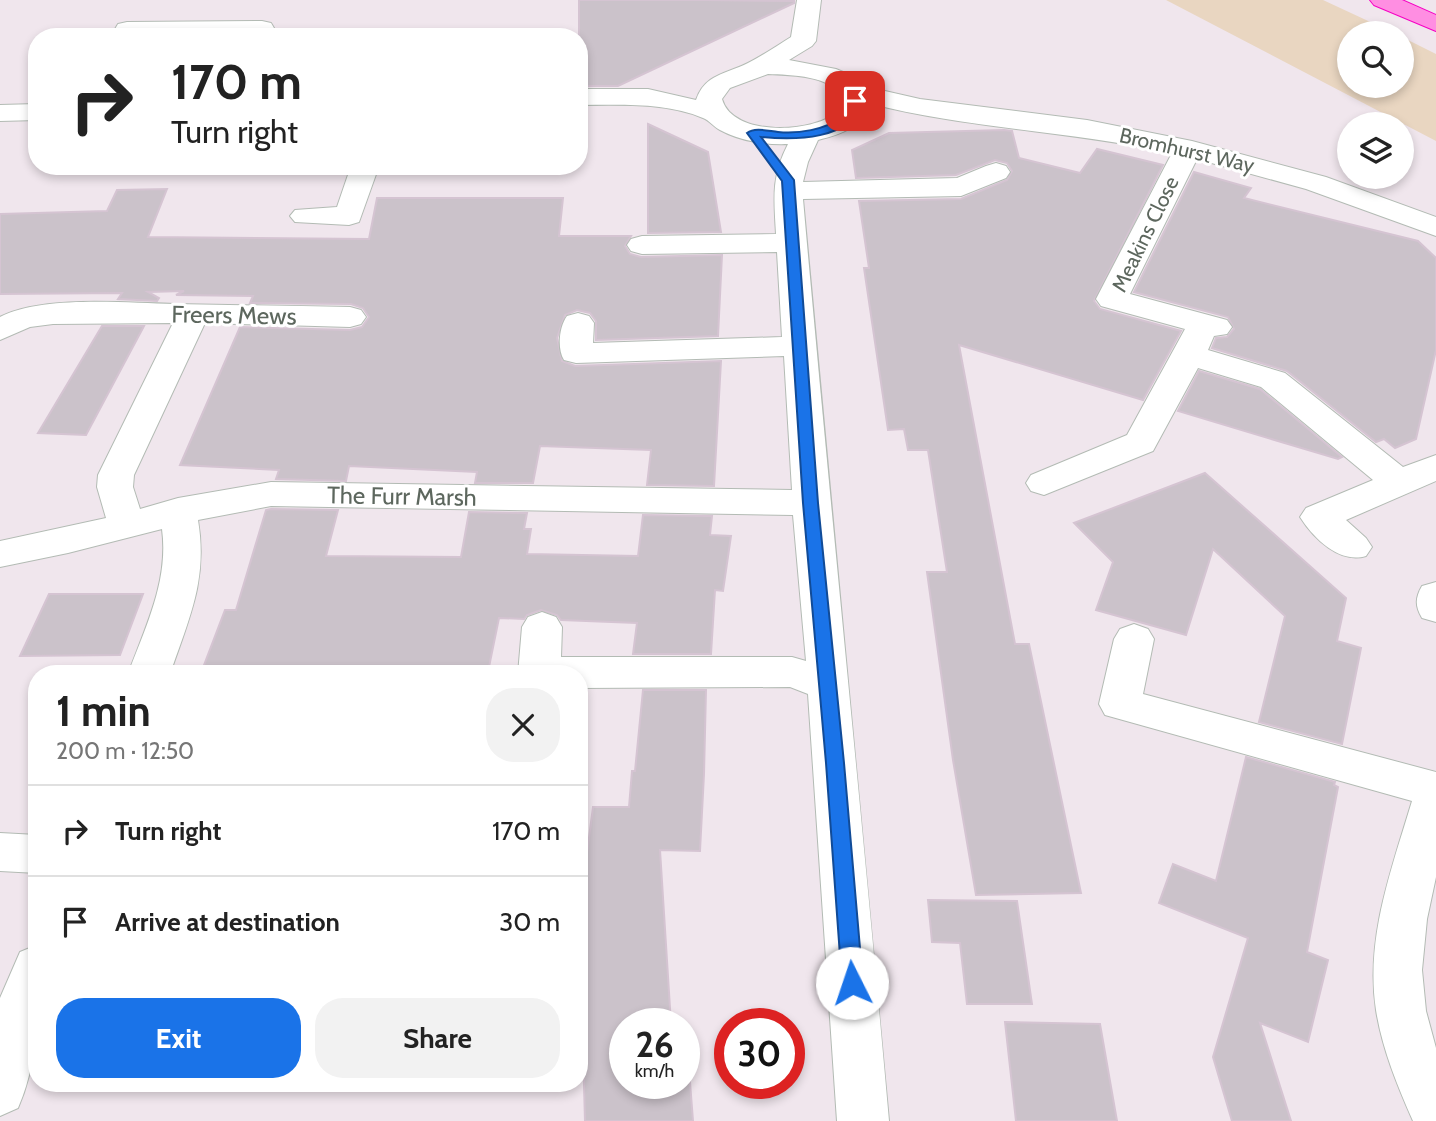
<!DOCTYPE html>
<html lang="en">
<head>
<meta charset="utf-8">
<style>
  body { margin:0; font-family:Cabin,sans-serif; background:#f2f2f2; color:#222; height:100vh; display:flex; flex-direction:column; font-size:26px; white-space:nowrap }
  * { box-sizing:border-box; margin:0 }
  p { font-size:23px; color:#767676 }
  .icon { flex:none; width:38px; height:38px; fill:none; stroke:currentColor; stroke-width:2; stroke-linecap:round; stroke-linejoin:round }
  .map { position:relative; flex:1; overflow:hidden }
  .sheet { position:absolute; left:28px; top:665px; width:560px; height:427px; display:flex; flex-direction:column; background:#fff; border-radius:28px; box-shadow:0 4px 10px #0003 }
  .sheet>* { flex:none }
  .hud { position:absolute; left:28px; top:28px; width:560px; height:147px; border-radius:28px; box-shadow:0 4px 10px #0003; background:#fff; color:#222; overflow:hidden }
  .fabs { position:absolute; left:1337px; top:21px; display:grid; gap:14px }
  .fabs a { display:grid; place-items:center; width:77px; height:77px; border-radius:50%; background:#fff; box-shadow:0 4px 10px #0003; font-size:35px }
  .speed { position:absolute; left:609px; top:1008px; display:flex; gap:14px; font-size:35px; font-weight:700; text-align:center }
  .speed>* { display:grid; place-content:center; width:91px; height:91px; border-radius:50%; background:#fff; box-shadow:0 4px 10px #0003; line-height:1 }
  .speed small { font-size:18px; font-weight:400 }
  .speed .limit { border:10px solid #d22; background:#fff; color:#111 }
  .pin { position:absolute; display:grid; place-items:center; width:60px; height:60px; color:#fff; margin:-30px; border-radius:14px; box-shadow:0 4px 10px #0006 }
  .me { position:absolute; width:77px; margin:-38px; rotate:356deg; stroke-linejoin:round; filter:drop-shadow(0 0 5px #0008) }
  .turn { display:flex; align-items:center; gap:24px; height:147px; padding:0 28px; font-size:32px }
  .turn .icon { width:91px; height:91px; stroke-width:2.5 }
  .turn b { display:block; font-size:49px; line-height:60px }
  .round { display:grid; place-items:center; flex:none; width:74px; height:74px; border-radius:28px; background:#f2f2f2 }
  .headline { display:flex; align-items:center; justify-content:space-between; height:119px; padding:0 28px }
  h1 { font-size:42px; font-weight:700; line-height:52px }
  .button { display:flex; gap:14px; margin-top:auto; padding:14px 28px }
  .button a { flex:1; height:80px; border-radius:28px; background:#1a73e8; color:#fff; font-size:28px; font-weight:700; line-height:80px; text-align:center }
  .button a+a { background:#f2f2f2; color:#222 }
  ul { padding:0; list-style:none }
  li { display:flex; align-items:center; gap:21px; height:91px; padding:0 28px; border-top:2px solid #e0e0e0 }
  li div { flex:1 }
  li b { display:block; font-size:26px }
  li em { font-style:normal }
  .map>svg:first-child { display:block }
  .green { fill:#e9d6c1 }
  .building { fill:#cbc2ca; stroke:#d5c4d2; stroke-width:2 }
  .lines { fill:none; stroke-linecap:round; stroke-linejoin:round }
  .minor-casing { stroke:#b3bbb4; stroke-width:2 }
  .highway-casing { stroke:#f600c4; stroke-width:2 }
  .minor { fill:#fff; fill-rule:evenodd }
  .highway { fill:#ff8ee2; fill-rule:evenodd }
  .route { fill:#1a73e8; stroke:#114b97; stroke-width:2 }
  .labels { text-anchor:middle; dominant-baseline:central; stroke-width:6; stroke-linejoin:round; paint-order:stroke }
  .far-street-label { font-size:21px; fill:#5d675e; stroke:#fff }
  .street-label { font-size:24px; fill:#5d675e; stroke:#fff }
</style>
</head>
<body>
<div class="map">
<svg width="1436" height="1121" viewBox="0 0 1436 1121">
  <rect width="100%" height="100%" fill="#f0e6ed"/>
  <!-- green -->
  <path class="green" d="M1166,0H1323L1394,33H1349V86H1402V37L1436,54V141Z"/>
  <!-- building -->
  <g class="building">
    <path d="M579,0H705L794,1V3L618,86H579Z"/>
    <path d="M648,124L708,152L721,232L648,233Z"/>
    <path d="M1004,130L1012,131L1019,158L1080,173L1097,149L1163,165L1094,301L1100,309L1181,331L1143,400L959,345L1015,644H1029L1081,893L976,895L953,760L927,572H947L928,450H908L904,429L888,430L864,268H869L859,201L961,199L1007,180L1012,171L1007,163L995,160L956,175L856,178L852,150L889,133Z"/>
    <path d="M1194,172L1251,188L1244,198L1418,241L1436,258V350L1416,439L1395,448L1384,439L1376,442L1287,371L1212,348L1216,338L1227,337L1234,329L1228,317L1134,292Z"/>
    <path d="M167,189L148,237L369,239L377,198H563L559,236H631L625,246L630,254L641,257L722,255L718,336L596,340V321L590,313L577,310L565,315L557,338L562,361L575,366L721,361L714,486L647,485L651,450L540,446L533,483H475L477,472L349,466L346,481L276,479L279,470L180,465L240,327L350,330L362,327L369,317L363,308L351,304L250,303L253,296L176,295L184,291L148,292L159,298L157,301L118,299L122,293L0,294V214L107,211L117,190Z"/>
    <path d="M102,326H144L86,435L38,433Z"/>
    <path d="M1199,371L1260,389L1342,457L1338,459L1178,411Z"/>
    <path d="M1205,473L1346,598L1337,641L1361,648L1342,744L1259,722L1285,616L1213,549L1186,635L1096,610L1113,562L1074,523Z"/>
    <path d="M271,509L338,510L326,556L461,557L469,512L527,513L524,529H531L527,554L638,556L643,515L712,516L710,535L731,536L723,591L715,590L711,654H633L637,623L561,620L557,615L541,610L527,615L524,619L499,618L489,667L438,666L437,674L201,673L225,610H236L266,510Z"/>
    <path d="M49,594H143L120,655L20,656Z"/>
    <path d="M643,690H706L704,774L700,851L660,850L671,1024H625V1083H684V1044L687,1043L693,1121H585L582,1013L579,1014V913L593,807H629L632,771H635Z"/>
    <path d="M1246,757L1335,782L1334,785L1338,787L1307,952L1328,960L1308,1042L1260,1023L1291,1121H1232L1213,1057L1248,938L1159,903L1173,864L1216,881Z"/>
    <path d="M928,900L1017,901L1032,1004H967L960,943L932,942Z"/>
    <path d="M1005,1022L1100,1024L1117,1121H1016Z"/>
  </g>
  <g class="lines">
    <!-- minor casing -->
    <g class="minor-casing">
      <g id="minor">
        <path d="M797,0H821L816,41L812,46L789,60L836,69L850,75L863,86L920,99L1087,120L1192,141L1326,177L1436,217V236L1306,189L1197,159L1130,294L1227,320L1232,327L1227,334L1214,336L1208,350L1285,373L1403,467L1436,455V481L1346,520L1366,538L1372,547L1366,556C1340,564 1314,539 1300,517L1306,508L1373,480L1261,387L1198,368L1153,451L1044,495L1031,491L1026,483L1031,475L1127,435L1185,329L1101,306L1096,299L1172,153C1071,131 968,129 868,103C861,128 842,134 818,140L808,162L803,182L957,178L986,166L996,163L1006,166L1010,172L1006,178L961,196L803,199C830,507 862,813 889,1121H837L808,694L790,687L579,688V674H518L522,627L528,617L542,612L556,617L562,627L561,657H792L806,661L793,515L271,506L198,520C208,580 189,618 170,674H128C146,626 169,580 162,529L68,553L0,567V541L106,518L97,487L98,475L173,323L53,324L30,327L0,340V317C42,295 126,303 174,304C233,305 291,306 350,307L361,310L366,317L361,324L350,327L205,323L134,475L133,487L140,509L178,498L271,482L792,490L784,356L576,363L564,360C557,349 559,327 567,316L578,313L589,316L594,323L593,343L782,337L777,252L642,254L631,251L627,245L631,239L642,236L776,234C774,198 771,177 788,144C766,145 740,141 720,130C714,127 709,120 703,118C665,102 620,105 579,105V89H648L696,100C705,74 726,74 748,63C762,56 777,46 791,37ZM768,74C790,75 833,75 843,99L839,111C815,133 733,138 722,99L730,88Z"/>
        <path d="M262,21L271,23L274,28L271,33L127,36L118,34L115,29L118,24L127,22Z"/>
        <path d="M37,104V120L0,121V105Z"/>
        <path d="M351,166H379L359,222L349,225L295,222L290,216L295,210L337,207Z"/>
        <path d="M1436,582V622L1422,618C1415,606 1415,598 1422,586Z"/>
        <path d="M1134,624L1148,629L1154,639L1143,694L1436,772V877L1427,919L1422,970L1426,1011L1436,1048V1121H1413C1397,1085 1382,1048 1376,1010C1365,938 1392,868 1412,801L1105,715L1099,704L1114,639L1120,629Z"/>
        <path d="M0,833L37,835V873L0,871Z"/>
        <path d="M37,945C37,1001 41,1056 18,1108L0,1116V998L20,952Z"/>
      </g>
    </g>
    <!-- highway casing -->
    <g class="highway-casing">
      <path id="highway" d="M1370,0H1402L1436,15V31L1374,5Z"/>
    </g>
    <!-- minor -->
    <use href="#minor" class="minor"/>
    <!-- highway -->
    <use href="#highway" class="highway"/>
  </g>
  <!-- route -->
  <path class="route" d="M851,98L861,101C853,141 793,140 761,137L794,180L818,503L844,763L863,983L860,990L852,992L845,990L842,983L826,763L803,503L782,181L747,133C755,127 768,131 778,132C797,134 826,130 841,117C848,112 848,105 851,98Z"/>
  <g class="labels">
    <!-- far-street labels -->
    <g class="far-street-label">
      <text transform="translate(1187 150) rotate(13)">Bromhurst Way</text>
      <text transform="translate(1145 234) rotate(-64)">Meakins Close</text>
    </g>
    <!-- street labels -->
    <g class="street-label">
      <text transform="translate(234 315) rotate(1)">Freers Mews</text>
      <text transform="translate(402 496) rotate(1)">The Furr Marsh</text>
    </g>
  </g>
</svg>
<div class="fabs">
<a><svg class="icon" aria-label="search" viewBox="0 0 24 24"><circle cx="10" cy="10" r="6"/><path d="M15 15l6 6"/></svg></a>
<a><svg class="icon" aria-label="layers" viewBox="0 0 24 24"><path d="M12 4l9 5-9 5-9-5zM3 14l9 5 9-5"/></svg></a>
</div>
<div class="speed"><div>26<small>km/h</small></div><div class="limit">30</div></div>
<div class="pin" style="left:855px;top:101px;background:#d93025"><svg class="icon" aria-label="arrive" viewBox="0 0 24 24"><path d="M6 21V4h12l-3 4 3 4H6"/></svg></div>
<svg class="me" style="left:852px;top:983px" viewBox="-20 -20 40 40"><circle r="19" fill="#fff"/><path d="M0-13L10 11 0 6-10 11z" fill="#1a73e8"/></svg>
<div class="hud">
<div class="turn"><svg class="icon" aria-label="right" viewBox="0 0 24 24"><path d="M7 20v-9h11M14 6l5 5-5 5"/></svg><div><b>170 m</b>Turn right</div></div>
</div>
<section class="sheet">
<div class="headline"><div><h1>1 min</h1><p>200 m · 12:50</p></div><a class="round"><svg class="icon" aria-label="close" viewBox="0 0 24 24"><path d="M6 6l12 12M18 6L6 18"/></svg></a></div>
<ul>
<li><svg class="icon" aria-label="right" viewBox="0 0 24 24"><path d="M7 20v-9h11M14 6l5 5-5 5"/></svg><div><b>Turn right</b></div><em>170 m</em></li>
<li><svg class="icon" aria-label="arrive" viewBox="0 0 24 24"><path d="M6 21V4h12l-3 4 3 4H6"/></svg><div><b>Arrive at destination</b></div><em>30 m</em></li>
</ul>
<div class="button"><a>Exit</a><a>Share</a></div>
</section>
</div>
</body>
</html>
